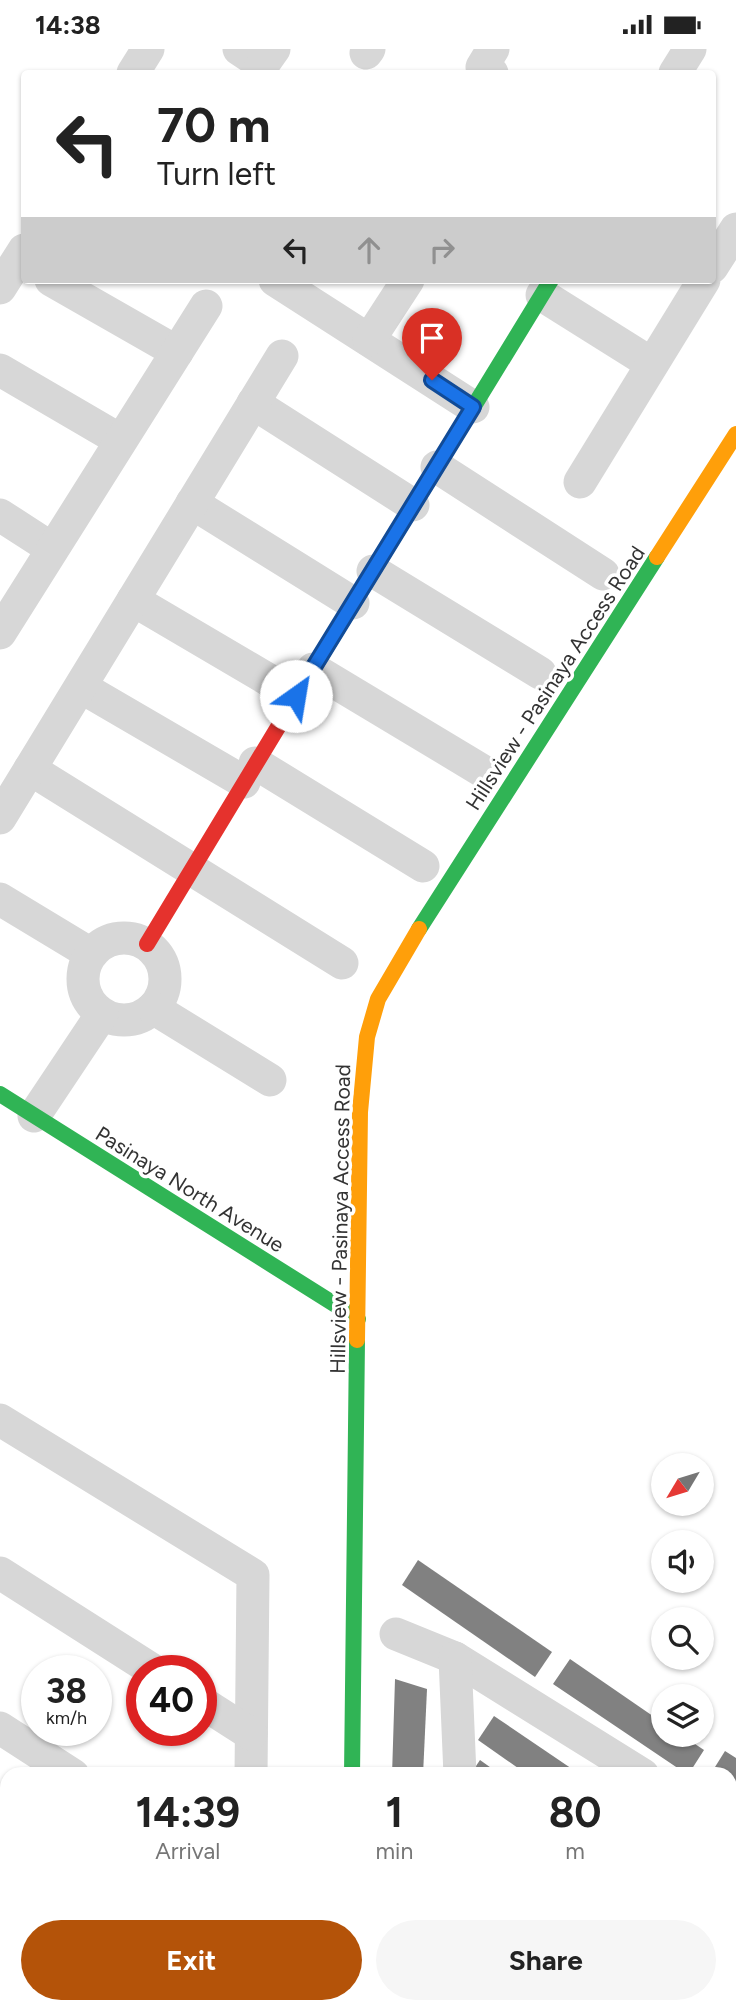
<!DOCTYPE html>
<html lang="en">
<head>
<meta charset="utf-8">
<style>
  body { margin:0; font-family:Figtree,sans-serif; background:#f6f6f6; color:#222; height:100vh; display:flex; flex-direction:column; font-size:26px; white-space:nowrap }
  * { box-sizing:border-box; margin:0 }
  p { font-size:23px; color:#767676 }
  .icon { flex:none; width:38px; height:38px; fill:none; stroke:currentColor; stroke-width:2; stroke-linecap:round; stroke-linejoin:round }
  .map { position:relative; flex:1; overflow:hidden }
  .side { position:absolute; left:0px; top:1718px; width:737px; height:247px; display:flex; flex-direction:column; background:#fff; border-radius:21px 21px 0 0; box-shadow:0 2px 5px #0004 }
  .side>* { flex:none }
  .hud { position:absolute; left:21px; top:21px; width:695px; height:214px; border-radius:7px; box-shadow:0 2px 5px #0004; background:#fff; color:#222; overflow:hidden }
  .needle { width:46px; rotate:232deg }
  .controls { position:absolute; left:651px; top:1404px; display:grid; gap:14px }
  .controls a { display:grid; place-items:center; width:63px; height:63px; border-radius:50%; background:#fff; box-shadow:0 2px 5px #0004; font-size:35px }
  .speed { position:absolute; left:21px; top:1606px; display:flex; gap:14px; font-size:35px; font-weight:700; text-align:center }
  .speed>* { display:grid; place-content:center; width:91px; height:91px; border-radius:50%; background:#fff; box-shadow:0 2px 5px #0004; line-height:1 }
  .speed small { font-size:18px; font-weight:400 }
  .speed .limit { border:10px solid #d22; background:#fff; color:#111 }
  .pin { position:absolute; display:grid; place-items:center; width:60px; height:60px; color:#fff; margin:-72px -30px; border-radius:50% 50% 50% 0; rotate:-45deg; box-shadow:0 0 7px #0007 }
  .pin .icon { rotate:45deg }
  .me { position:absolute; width:77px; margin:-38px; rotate:32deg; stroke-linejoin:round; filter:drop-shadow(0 0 5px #0008) }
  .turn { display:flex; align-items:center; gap:24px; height:147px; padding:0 21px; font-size:32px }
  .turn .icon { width:91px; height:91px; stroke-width:2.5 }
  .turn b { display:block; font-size:49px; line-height:60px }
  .lanes { display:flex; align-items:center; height:66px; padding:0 21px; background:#0003; justify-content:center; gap:35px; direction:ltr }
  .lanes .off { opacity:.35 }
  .eta { display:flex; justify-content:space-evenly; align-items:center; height:119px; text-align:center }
  .eta b { font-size:42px; font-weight:700; line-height:49px }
  .cta { display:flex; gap:14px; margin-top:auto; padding:14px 21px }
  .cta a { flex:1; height:80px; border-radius:42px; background:#b45309; color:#fff; font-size:28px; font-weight:700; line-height:80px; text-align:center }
  .cta a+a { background:#f6f6f6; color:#222 }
  .status { display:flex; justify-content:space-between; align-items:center; height:49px; padding:0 35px; background:#fff; direction:ltr }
  .status svg { height:19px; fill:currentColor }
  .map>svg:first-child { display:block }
  .building { fill:#818181 }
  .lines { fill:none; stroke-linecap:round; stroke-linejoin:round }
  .street { stroke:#d7d7d7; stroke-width:33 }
  .fast { stroke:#30b455; stroke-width:16 }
  .slow { stroke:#ff9f0a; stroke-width:16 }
  .jam { stroke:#e5322d; stroke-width:16 }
  .route-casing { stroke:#114b97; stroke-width:18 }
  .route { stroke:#1a73e8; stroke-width:12 }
  .labels { text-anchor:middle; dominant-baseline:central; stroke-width:7; stroke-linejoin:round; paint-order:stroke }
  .street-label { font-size:21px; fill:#333; stroke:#fff }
</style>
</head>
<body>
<div class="status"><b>14:38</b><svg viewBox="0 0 49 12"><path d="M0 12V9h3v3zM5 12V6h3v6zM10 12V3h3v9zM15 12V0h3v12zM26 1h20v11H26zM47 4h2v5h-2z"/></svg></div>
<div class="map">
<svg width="736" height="1964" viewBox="0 0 736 1964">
  <rect width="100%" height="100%" fill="#fff"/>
  <!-- building -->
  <g class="building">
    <path d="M418,1511L552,1603L535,1628L402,1536Z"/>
    <path d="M570,1610L663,1674V1685H680L704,1701L688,1726L553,1635Z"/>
    <path d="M395,1630L427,1640L423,1726H392Z"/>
    <path d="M494,1667L581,1726H528L478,1691Z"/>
    <path d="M725,1702L736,1709V1745L730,1741V1726H710Z"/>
    <path d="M480,1711L501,1726H470Z"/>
    <path d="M730,1825L736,1830V1866L730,1861Z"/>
    <path d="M730,1875L736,1879V1915L730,1911Z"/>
    <path d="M555,1958H607L603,1964H564Z"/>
    <path d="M637,1958H691L699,1964H646Z"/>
  </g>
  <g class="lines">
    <!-- street -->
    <g class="street">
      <path d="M239,0L263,16"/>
      <path d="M366,4L369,0"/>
      <path d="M133,24L148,0"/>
      <path d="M257,24L274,0"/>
      <path d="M492,24L482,18L493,0"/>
      <path d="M675,24L690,0"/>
      <path d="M712,218L736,180"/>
      <path d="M51,231L177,303"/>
      <path d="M275,231L473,358"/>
      <path d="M0,239L24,201"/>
      <path d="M542,246L652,315"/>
      <path d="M369,291L408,231"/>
      <path d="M0,321L120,391"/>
      <path d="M253,354L413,456"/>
      <path d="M437,418L603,525"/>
      <path d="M580,433L704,231"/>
      <path d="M192,454L353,554"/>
      <path d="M0,466L51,499"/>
      <path d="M373,522L540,624"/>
      <path d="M133,551L296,647"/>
      <path d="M0,584L206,257"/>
      <path d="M313,620L481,721"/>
      <path d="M81,638L244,733"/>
      <path d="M255,714L423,817"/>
      <path d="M30,720L342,914"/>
      <path d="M0,769L282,307"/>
      <path d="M0,850L91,905"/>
      <circle cx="124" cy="930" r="41"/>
      <path d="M153,959L270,1031"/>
      <path d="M34,1067L102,965"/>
      <path d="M0,1371L253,1526L251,1726"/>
      <path d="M0,1524L154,1622"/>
      <path d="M396,1585L455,1609L643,1726"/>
      <path d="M455,1609L460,1726"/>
      <path d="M201,1653L251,1685"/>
      <path d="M0,1679L73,1726"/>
      <path d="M730,1779L736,1783"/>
      <path d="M0,1789L7,1792"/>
      <path d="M261,1958L269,1964"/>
      <path d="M508,1958L516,1964"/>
      <path d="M716,1958L725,1964"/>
      <path d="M230,1964L232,1958"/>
      <path d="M452,1964L453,1958"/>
    </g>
    <!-- fast -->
    <g class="fast">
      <path d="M321,607L551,231"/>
      <path d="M419,880L657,508"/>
      <path d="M0,1045L358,1270"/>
      <path d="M352,1726L357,1291"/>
    </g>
    <!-- slow -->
    <g class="slow">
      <path d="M657,508L736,385"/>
      <path d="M357,1291L360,1063L367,988L378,950L419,880"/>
      <path d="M339,1964L340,1958"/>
    </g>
    <!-- jam -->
    <path class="jam" d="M147,895L321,607"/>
  </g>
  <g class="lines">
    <!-- route casing -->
    <g class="route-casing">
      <path id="route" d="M296,647L473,358L432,331"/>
    </g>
    <!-- route -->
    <use href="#route" class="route"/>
  </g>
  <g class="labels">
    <!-- street labels -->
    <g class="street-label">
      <text transform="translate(555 629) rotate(-57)">Hillsview - Pasinaya Access Road</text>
      <text transform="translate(190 1140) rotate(32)">Pasinaya North Avenue</text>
      <text transform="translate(340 1170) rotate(-89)">Hillsview - Pasinaya Access Road</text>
    </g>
  </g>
</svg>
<div class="controls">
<a><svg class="needle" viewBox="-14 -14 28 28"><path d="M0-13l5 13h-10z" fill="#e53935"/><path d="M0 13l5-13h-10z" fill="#767676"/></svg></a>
<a><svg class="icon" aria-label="sound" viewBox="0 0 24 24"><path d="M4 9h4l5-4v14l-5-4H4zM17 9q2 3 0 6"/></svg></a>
<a><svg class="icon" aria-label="search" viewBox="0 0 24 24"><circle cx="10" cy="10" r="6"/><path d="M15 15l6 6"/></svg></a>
<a><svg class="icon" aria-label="layers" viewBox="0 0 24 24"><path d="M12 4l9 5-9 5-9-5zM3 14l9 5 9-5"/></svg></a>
</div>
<div class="speed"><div>38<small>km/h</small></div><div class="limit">40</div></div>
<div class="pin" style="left:432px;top:331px;background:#d93025"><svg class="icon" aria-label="arrive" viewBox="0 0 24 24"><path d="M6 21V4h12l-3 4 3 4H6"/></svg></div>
<svg class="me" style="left:296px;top:647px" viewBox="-20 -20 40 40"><circle r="19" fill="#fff"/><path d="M0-13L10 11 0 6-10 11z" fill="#1a73e8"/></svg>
<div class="hud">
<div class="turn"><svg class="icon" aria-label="left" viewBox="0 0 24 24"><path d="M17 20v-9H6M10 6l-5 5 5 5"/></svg><div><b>70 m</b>Turn left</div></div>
<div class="lanes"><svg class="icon" aria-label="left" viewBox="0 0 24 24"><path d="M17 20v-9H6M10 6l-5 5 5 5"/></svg><svg class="icon off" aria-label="ahead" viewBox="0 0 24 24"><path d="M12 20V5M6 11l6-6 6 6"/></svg><svg class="icon off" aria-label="right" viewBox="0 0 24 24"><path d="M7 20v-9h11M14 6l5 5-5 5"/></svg></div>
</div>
<section class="side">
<div class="eta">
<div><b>14:39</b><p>Arrival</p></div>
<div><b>1</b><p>min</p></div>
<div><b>80</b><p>m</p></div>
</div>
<div class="cta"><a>Exit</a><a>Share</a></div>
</section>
</div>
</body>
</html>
